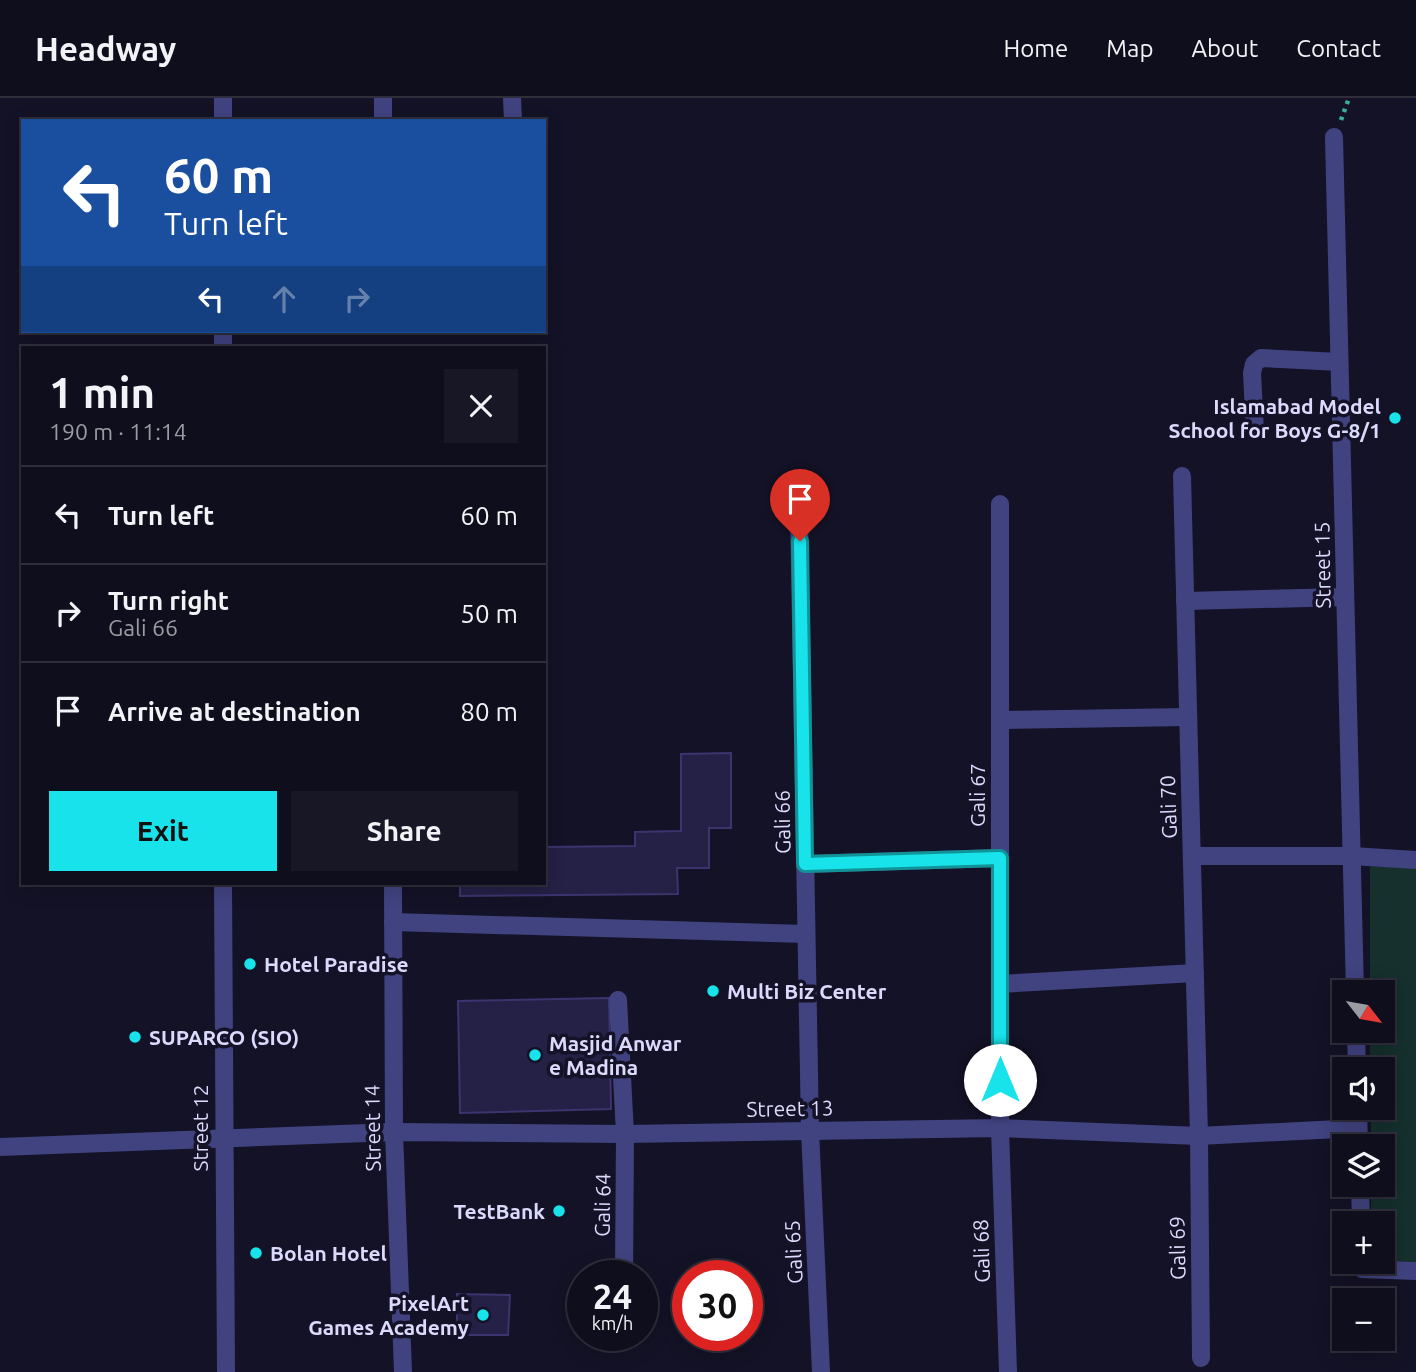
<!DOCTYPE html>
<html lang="en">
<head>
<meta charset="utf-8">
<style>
  body { margin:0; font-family:Ubuntu,sans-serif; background:#181725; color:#f1f3f6; height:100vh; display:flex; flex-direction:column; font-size:26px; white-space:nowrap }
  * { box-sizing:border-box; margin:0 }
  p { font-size:23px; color:#9b9ca3 }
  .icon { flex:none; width:38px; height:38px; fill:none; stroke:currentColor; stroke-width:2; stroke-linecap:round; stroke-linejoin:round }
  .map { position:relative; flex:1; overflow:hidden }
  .side { position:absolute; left:21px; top:248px; width:525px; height:539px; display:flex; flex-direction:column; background:#0f0e1c; border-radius:0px; box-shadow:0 4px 18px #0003,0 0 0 2px #2f2e3b }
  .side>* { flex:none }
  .banner { position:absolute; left:21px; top:21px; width:525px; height:214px; border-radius:0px; box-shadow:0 4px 18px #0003,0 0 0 2px #2f2e3b; background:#1a4fa0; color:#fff; overflow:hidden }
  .needle { width:46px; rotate:121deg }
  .buttons { position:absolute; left:1332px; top:882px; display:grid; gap:14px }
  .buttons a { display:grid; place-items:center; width:63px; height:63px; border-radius:0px; background:#0f0e1c; box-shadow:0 4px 18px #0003,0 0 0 2px #2f2e3b; font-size:35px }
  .speed { position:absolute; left:567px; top:1162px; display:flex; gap:14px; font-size:35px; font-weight:700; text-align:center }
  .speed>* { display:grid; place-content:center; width:91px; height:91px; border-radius:50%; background:#0f0e1c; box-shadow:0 4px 18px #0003,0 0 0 2px #2f2e3b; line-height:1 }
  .speed small { font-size:18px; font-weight:400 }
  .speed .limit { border:10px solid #d22; background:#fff; color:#111 }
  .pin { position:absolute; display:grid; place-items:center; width:60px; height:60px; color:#fff; margin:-72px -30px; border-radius:50% 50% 50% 0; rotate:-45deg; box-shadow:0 0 7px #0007 }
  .pin .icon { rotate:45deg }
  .me { position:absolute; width:77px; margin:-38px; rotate:0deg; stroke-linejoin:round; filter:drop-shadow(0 0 5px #0008) }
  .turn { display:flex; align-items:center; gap:24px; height:147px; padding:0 28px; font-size:32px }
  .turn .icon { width:91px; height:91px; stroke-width:2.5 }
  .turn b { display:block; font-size:49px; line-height:60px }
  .lanes { display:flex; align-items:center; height:66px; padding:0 28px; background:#0003; justify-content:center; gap:35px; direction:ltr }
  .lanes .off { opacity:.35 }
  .round { display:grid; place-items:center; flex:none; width:74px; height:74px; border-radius:0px; background:#181725 }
  .summary { display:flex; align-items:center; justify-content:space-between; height:119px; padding:0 28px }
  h1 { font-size:42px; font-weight:700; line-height:52px }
  .action { display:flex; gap:14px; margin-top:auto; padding:14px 28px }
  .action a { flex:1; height:80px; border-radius:0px; background:#18e3ea; color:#111; font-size:28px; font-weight:700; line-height:80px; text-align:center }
  .action a+a { background:#181725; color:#f1f3f6 }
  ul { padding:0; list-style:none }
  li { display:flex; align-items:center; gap:21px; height:98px; padding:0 28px; border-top:2px solid #2f2e3b }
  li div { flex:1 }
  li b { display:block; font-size:26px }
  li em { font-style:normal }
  header { display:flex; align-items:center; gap:42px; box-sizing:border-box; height:98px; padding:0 35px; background:#0f0e1c; border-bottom:2px solid #2f2e3b }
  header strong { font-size:33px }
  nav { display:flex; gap:38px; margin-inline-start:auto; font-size:24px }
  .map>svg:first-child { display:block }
  .green { fill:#15302d }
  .building { fill:#252045; stroke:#3c346f; stroke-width:2 }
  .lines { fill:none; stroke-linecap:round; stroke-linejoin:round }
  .path { stroke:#3bafa0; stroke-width:4.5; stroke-dasharray:3.5 5; stroke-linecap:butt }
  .minor { stroke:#414381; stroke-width:18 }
  .route-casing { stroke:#109498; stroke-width:18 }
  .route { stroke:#18e3ea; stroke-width:12 }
  .poi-dot { fill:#18e3ea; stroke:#141226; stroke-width:2.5 }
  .labels { text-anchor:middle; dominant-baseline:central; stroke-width:7; stroke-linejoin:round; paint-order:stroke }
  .poi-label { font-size:21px; font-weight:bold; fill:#dcdafc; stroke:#141226; text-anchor:start }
  .street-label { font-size:21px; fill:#dcdafc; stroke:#141226 }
</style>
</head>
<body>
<header>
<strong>Headway</strong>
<nav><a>Home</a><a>Map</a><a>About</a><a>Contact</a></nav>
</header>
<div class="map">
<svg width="1416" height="1274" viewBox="0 0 1416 1274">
  <rect width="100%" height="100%" fill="#141226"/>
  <!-- green -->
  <path class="green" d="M1370,765L1416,769V1164L1383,1163L1382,1125H1371V1087H1382V1048H1371V1010H1382V971H1370V933H1382V894H1370Z"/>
  <!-- building -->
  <g class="building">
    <path d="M731,655V730H709V770H677L678,796L460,798V786H544V749L635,748V734L681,733V656Z"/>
    <path d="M609,900L611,1011L460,1015L458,903Z"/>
    <path d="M457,1196L510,1197L508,1237H457Z"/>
  </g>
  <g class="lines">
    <!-- path -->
    <path class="path" d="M1341,22L1349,0"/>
    <!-- minor -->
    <g class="minor">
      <path d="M223,0V23"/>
      <path d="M383,0V23"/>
      <path d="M512,0L513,23"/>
      <path d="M1334,39L1355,894"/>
      <path d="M223,233V250"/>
      <path d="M1255,334L1252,275L1254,266L1261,260L1339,264"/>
      <path d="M1182,378L1199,1038L1201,1260"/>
      <path d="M1000,406V1030L1008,1274"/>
      <path d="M799,416L810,1032L821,1274"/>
      <path d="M1185,503L1345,499"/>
      <path d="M1000,622L1188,619"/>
      <path d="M1192,758H1352L1416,762"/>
      <path d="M805,766L1000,760"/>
      <path d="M223,786L226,1274"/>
      <path d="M393,786L394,1034L403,1274"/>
      <path d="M393,824L806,836"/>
      <path d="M1000,886L1195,875"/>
      <path d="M618,902L625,1036L624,1178"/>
      <path d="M1356,933L1357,971"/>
      <path d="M1358,1010L1359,1048"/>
      <path d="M0,1049L394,1034L625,1036L1000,1030L1199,1038L1358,1030"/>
      <path d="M1360,1087L1361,1125"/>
      <path d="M1362,1164V1171L1416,1173"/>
      <path d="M623,1238V1237"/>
    </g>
  </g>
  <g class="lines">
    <!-- route casing -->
    <g class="route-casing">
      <path id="route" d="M800,443L805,766L1000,760V982"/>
    </g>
    <!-- route -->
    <use href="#route" class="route"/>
  </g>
  <!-- markers -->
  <g class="poi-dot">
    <circle cx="1395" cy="320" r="7"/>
    <circle cx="250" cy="866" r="7"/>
    <circle cx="713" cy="893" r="7"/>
    <circle cx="135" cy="939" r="7"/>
    <circle cx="535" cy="957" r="7"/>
    <circle cx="559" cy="1113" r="7"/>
    <circle cx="256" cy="1155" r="7"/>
    <circle cx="483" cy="1217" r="7"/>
  </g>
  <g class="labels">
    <!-- poi labels -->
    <g class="poi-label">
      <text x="1381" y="308" text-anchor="end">Islamabad Model<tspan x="1381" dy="24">School for Boys G-8/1</tspan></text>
      <text x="264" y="866">Hotel Paradise</text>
      <text x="727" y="893">Multi Biz Center</text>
      <text x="149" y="939">SUPARCO (SIO)</text>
      <text x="549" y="945">Masjid Anwar<tspan x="549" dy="24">e Madina</tspan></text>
      <text x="545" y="1113" text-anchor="end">TestBank</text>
      <text x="270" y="1155">Bolan Hotel</text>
      <text x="469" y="1205" text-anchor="end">PixelArt<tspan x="469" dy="24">Games Academy</tspan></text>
    </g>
    <!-- street labels -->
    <g class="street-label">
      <text transform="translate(1322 467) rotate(-91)">Street 15</text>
      <text transform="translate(977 697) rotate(-90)">Gali 67</text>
      <text transform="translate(1168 709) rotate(-92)">Gali 70</text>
      <text transform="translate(782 724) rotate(-91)">Gali 66</text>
      <text transform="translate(790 1010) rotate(-1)">Street 13</text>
      <text transform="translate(200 1030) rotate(-90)">Street 12</text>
      <text transform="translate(372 1030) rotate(-91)">Street 14</text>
      <text transform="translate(602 1107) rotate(-89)">Gali 64</text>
      <text transform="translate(1177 1150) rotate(-91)">Gali 69</text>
      <text transform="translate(981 1153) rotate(-92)">Gali 68</text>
      <text transform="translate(793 1154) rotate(-93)">Gali 65</text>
    </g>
  </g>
</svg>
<div class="buttons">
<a><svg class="needle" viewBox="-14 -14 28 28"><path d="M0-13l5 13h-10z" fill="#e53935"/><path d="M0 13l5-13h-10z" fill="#9b9ca3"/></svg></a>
<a><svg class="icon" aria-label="sound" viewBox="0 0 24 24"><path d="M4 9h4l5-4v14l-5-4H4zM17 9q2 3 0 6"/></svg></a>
<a><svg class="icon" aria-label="layers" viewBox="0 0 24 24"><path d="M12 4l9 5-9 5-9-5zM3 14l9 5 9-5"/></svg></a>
<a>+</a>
<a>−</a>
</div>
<div class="speed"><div>24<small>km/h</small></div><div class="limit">30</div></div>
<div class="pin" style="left:800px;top:443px;background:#d93025"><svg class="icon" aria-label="arrive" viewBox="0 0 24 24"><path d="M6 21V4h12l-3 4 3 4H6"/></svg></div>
<svg class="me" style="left:1000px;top:982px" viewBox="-20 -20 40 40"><circle r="19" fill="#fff"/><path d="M0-13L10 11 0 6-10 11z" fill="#18e3ea"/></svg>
<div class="banner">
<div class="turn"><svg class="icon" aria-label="left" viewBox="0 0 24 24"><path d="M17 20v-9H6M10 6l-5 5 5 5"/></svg><div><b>60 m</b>Turn left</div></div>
<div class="lanes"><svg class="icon" aria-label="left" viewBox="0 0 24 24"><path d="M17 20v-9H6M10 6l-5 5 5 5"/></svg><svg class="icon off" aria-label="ahead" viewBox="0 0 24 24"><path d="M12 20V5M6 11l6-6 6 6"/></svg><svg class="icon off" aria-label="right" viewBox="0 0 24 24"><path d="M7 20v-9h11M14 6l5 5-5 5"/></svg></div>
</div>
<section class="side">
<div class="summary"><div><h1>1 min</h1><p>190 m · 11:14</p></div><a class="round"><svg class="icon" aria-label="close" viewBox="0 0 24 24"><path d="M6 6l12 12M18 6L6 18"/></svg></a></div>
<ul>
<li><svg class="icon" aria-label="left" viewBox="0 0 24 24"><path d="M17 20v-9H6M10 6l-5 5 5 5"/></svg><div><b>Turn left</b></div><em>60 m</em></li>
<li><svg class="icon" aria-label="right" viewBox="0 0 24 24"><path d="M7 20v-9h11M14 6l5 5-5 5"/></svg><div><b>Turn right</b><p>Gali 66</p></div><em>50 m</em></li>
<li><svg class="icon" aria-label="arrive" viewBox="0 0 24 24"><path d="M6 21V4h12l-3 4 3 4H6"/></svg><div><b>Arrive at destination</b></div><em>80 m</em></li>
</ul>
<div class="action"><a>Exit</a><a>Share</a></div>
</section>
</div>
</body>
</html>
